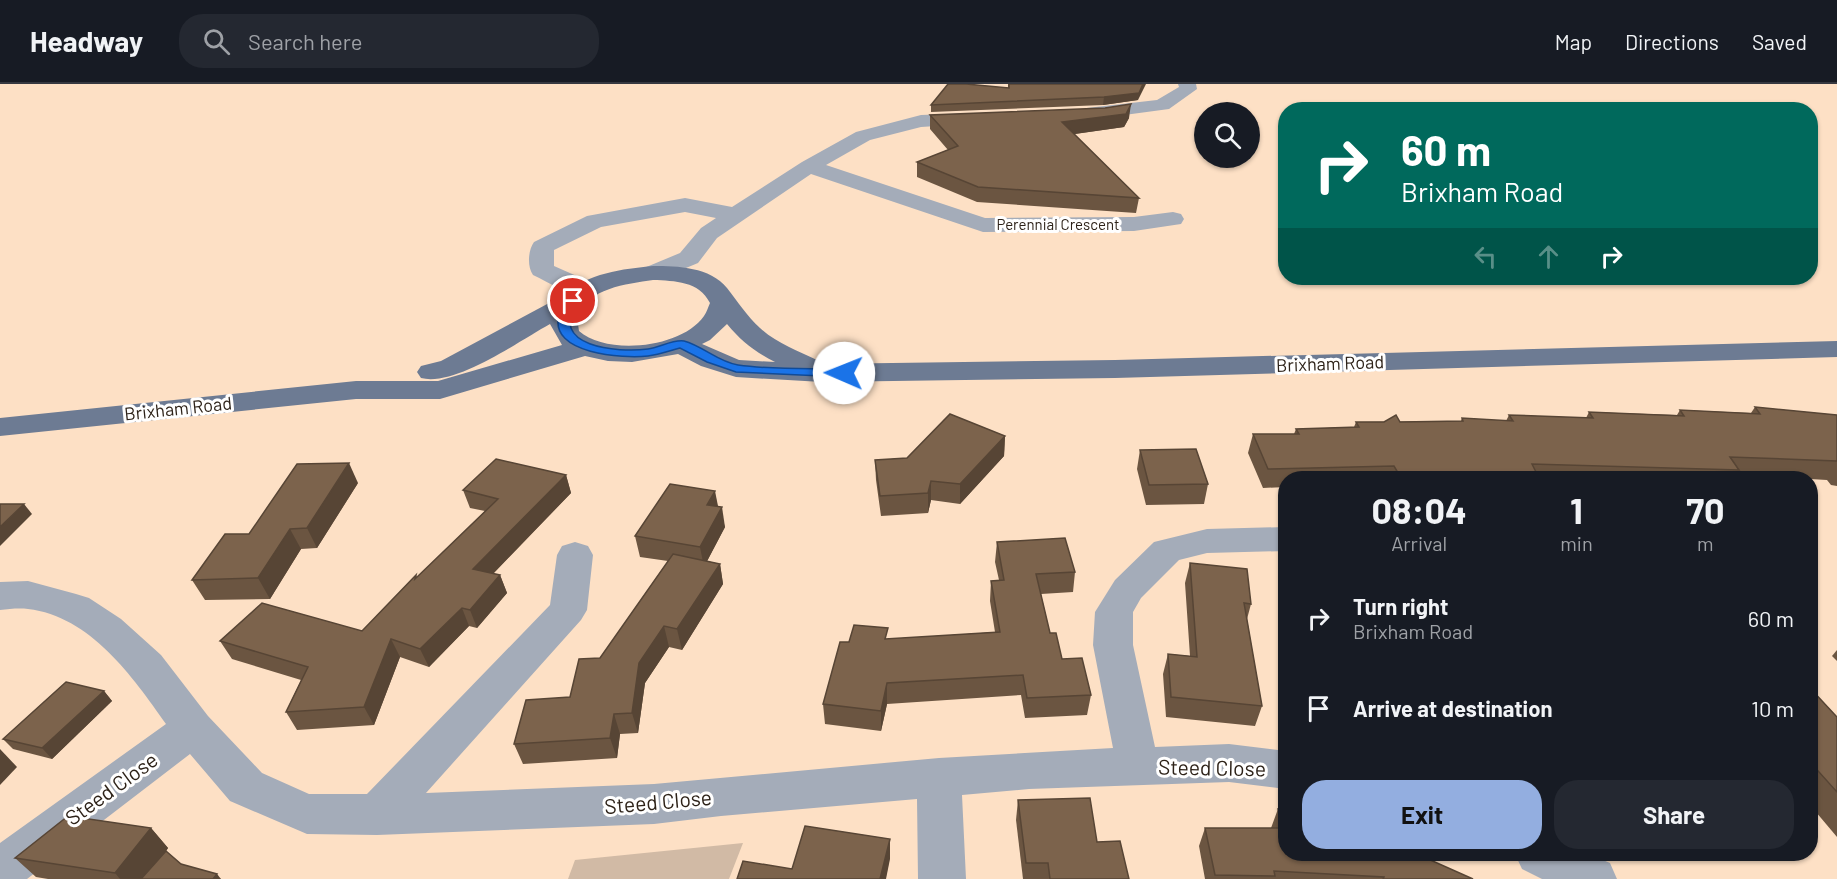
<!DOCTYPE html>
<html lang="en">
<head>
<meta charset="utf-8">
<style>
  body { margin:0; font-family:Barlow,sans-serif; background:#242831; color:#f1f3f6; height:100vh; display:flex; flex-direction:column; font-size:22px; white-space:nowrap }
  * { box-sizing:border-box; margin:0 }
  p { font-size:20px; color:#9ea1a6 }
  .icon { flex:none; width:33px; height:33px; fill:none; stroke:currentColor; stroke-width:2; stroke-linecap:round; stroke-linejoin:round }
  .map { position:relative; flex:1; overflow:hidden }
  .side { position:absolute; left:1278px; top:387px; width:540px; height:390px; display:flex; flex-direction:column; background:#171b24; border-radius:24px; box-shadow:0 2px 4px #0004 }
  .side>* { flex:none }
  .top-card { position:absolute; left:1278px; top:18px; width:540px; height:183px; border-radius:24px; box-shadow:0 2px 4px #0004; background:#00695c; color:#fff; overflow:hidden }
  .buttons { position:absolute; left:1194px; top:18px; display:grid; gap:12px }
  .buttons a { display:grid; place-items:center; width:66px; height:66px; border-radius:50%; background:#171b24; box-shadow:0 2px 4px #0004; font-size:30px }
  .pin { position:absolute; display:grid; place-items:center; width:51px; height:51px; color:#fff; margin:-26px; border:3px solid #fff; border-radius:50%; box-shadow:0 2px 6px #0007 }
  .me { position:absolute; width:66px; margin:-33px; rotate:271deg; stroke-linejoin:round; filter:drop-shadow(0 0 4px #0008) }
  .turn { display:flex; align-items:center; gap:21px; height:126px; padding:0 24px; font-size:27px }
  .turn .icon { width:78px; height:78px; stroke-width:2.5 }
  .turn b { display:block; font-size:42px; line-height:51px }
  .lanes { display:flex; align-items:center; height:57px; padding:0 24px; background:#0003; justify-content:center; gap:30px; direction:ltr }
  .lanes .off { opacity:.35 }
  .eta { display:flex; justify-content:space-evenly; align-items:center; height:102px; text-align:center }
  .eta b { font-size:36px; font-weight:700; line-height:42px }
  .button { display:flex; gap:12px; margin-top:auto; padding:12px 24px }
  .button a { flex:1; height:69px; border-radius:24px; background:#93aee0; color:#111; font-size:24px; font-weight:700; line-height:69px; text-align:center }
  .button a+a { background:#242831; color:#f1f3f6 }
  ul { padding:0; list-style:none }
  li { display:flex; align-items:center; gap:18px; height:90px; padding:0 24px }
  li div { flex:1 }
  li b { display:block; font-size:22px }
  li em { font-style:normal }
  header { display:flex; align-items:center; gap:36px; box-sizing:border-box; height:84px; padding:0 30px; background:#171b24; border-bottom:2px solid #363941 }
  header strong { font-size:28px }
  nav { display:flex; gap:33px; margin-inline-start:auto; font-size:21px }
  .search { width:420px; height:54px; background:#242831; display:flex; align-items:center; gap:15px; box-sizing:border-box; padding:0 21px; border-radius:24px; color:#9ea1a6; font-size:22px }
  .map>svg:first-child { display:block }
  .green { fill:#d1baa5 }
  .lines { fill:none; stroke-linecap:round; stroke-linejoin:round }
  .minor { fill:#a4acb9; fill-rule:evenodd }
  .major { fill:#6d7b93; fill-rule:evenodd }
  .wall { fill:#6b5541 }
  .shaded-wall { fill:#574535 }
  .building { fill:#7c634c; stroke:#574535; stroke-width:1.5 }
  .route { fill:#1a73e8; stroke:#114b97; stroke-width:1.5 }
  .labels { text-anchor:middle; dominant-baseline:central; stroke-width:6; stroke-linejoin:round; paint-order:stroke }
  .far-street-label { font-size:15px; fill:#2d2218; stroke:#fff }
  .street-label { font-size:18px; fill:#2d2218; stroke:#fff }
  .near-street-label { font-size:21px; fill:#2d2218; stroke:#fff }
</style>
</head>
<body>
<header>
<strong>Headway</strong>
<div class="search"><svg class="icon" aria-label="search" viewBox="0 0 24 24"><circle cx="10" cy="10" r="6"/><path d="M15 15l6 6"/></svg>Search here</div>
<nav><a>Map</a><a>Directions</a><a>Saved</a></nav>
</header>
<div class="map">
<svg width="1837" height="795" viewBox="0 0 1837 795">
  <rect width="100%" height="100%" fill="#fde0c5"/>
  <!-- green -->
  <path class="green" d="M743,759L729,795H568L575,776Z"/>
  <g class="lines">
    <!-- minor -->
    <g class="minor">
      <path d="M1178,0H1196L1197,5L1169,25L1087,36L1080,34L1078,30L1080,26L1087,24L1157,16L1179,3Z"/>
      <path d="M975,29L982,31L985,35L982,39L921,43L870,56L826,81L985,134L1134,133L1173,128L1181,130L1184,135L1181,140L1134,147L983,148L811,90L717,154L698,179L662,194L653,196L644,194L641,189L644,184L680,169L701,144L716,134L685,128L601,143L554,166V182L597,201L601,206L597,211C576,217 552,200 533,191C527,183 528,166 534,158L587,132L685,114L732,123L802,78L856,48L921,31Z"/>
      <path d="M1286,443V467L1207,469L1179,476L1141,514L1133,528V561L1155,663L1229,660L1286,667V705L1229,698L1029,705L962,711L966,795H918L917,715L721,732L654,740L377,751L307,750L230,717L190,670L27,795H0V759L166,640C133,593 90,532 28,525C19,524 9,525 0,526V498L28,497L76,510L89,514L121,535L161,571L208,632L262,689L309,710H367L550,521L557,471L562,462L575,458L588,462L593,471L587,526L581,536L426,709L654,700L939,674L1113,664L1093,561L1095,528L1115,496L1154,458L1207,445Z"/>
      <path d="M1515,770H1589L1610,779L1617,795H1542L1522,785Z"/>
    </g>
    <!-- major -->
    <path class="major" d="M653,182C678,182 710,183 727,204C738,218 747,232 760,244C776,259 798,267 817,276L820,280L1115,276L1837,257V273L1115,294L822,298L736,293L701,282L678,270L632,278L608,277L585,272L440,315H356L0,352V334L356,297H438L562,261L550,240C519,257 455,303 421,294L417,288L421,282L441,277L564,211C587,189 623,185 653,182ZM653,196C675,197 699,197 710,219C708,223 707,228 704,232C682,264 607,272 579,247L577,233C588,204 626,200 653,196ZM727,240C741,257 755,268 775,278L739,276L702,260L710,256Z"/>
  </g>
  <!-- wall -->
  <g class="wall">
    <path d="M1008,0L1138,16L1103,21L931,28V21L1008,4Z"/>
    <path d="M930,31L1129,34L1124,43L1074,50L1139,114L1136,129L977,118L917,93V78L948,66L930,45Z"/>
    <path d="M1755,323L1837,331V402L1831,401L1827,396L1810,395V394L1735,392L1734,394H1286V403L1263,404L1248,369L1253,350H1294L1296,345L1354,343L1356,338L1461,337L1462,334L1506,337L1509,331L1586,334L1589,328L1677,331L1680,326L1751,329Z"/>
    <path d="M1005,352L1004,372L960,420L931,416L928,429L881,432L876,396L875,376L907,374Z"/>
    <path d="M1140,366L1208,400L1204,420L1146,421L1137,385Z"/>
    <path d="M566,391L571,409L493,490L500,491L507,509L477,544L469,542L429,583L400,573L374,641L297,646L286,628L301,596L232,575L220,557L362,547L416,491L417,494L485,427L470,424L463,406Z"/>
    <path d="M358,399L317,464L301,465L270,515L205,516L192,496L249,450Z"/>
    <path d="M718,423L725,443L707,477L720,480L723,500L682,566L669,563L645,599L638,649L620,650L617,674L523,680L514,660L570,613L600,574L668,477L640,473L635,452Z"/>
    <path d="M997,458L1075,488L1073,508L1041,510L1050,549L1062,575L1091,611L1087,631L1025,634L1021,611L887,620L881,647L825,640L823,620L849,558L995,548L990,517L991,497L999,496L995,478Z"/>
    <path d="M1190,479L1251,520L1247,535L1262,622L1255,642L1166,633L1163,590L1168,570L1190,572L1185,499Z"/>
    <path d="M1837,566V577L1832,572Z"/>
    <path d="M1810,604L1837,633V753L1810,721Z"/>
    <path d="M104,607L112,617L52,675L13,665L3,655Z"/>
    <path d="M1018,716L1097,758L1129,795H1023L1016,736Z"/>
    <path d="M1278,725L1473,795H1205L1199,762L1205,744H1271Z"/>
    <path d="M151,744L168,764L165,769L181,780L221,795H48L36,793L15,774Z"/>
  </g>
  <!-- shaded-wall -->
  <g class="shaded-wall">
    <path d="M1143,0H1146L1138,16L1103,21L1104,13Z"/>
    <path d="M1131,20L1129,34L1124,43L1061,52L1062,38Z"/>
    <path d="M1005,352L1004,372L960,420V400Z"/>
    <path d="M349,379L358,399L317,464L307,444Z"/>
    <path d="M566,391L571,409L480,503L473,485Z"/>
    <path d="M931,397V416L928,429V409Z"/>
    <path d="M715,407L719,427L707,421Z"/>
    <path d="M24,420L32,430L0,462V443Z"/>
    <path d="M722,423L725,443L704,483L700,463Z"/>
    <path d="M290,445L301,465L270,515L258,494Z"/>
    <path d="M720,480L723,500L682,566L677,545Z"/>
    <path d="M500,491L507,509L477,544L470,526Z"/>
    <path d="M462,524L469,542L429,583L420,565Z"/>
    <path d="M664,542L669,563L645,599L638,649L632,629L639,579Z"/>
    <path d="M391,555L400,573L374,641L364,623Z"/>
    <path d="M887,599V620L881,647V627Z"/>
    <path d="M104,607L112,617L52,675L42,664Z"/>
    <path d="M614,630L620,650L617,674L610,654Z"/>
    <path d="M0,665L17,683L0,701Z"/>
    <path d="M151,744L168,764L144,795H120L115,789Z"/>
    <path d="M890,755V775L886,795H880Z"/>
    <path d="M217,790L221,795H213Z"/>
  </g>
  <!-- building -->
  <g class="building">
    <path d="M948,0H966L1009,4V0H1143L1139,9L1104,13L931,21Z"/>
    <path d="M1131,20L1126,30L1062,38L1139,114L978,103L917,78L958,62L930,31L1105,24Z"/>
    <path d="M1755,323L1837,331V377L1730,373L1739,386L1532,380L1539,394H1401L1394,382L1268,385L1253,350H1299L1296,345L1359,343L1356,338H1384L1396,331L1400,338L1463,337L1462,334L1513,337L1509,331L1593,334L1589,328L1684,332L1680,326L1760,330Z"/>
    <path d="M950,330L1005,352L960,400L931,397L928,409L880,412L875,376L907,374Z"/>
    <path d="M1196,365L1208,400L1149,401L1140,366Z"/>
    <path d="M496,375L566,391L473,485L500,491L470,526L462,524L420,565L391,555L364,623L286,628L308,583L220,557L262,519L362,547L416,491L415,495L498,415L463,406Z"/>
    <path d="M349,379L307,444L290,445L258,494L192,496L225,450H249L297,380Z"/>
    <path d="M670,400L715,407L707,421L722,423L700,463L635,452Z"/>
    <path d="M0,420H24L0,443Z"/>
    <path d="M1065,454L1075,488L1036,490L1050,549H1056L1062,575L1082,574L1091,611L1027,614L1023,591L887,599L881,627L823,620L840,558H849L854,541L888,544L885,555L1000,548L991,497L1004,496L997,458Z"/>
    <path d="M673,470L720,480L677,545L664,542L639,579L632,629L614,630L610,654L514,660L526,616L570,613L579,575L600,574Z"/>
    <path d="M1190,479L1247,485L1251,520L1244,519L1262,622L1171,613L1168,570L1197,573Z"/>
    <path d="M66,598L104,607L42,664L3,655Z"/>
    <path d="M1810,604L1837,633V708L1810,678Z"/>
    <path d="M1090,714L1097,758L1120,757L1129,795H1050L1048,779H1026L1018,716Z"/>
    <path d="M1278,725H1286V770H1417L1473,795H1383L1384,793L1274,787L1275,792L1215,791L1205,744H1283Z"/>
    <path d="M68,732L151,744L115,789L15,774Z"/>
    <path d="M805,742L890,755L880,795H737L743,777L792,785Z"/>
    <path d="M166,767L181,780L217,790L213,795H141Z"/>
  </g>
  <!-- route -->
  <path class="route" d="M573,214L578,217C546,263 618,269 648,265C659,264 673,255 684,257C703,262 718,278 738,281C773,286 809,284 844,285L850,289L844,293L736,288L707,278L680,264C669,267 658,271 648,272C624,275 548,270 559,231C561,224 566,217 573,214Z"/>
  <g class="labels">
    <!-- far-street labels -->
    <g class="far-street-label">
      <text x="1058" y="140">Perennial Crescent</text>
    </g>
    <!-- street labels -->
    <g class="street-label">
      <text transform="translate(1330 279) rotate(-2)">Brixham Road</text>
      <text transform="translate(178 324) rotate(-6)">Brixham Road</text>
    </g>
    <!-- near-street labels -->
    <g class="near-street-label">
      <text transform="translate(1212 683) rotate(1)">Steed Close</text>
      <text transform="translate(111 704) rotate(-36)">Steed Close</text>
      <text transform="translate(658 717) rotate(-5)">Steed Close</text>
    </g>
  </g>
</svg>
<div class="buttons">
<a><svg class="icon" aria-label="search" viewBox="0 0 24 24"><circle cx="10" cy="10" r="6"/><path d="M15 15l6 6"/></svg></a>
</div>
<div class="pin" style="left:573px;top:217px;background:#d93025"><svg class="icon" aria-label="arrive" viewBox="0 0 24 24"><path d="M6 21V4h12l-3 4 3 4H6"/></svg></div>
<svg class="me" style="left:844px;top:289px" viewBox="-20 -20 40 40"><circle r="19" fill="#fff"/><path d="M0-13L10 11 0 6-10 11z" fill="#1a73e8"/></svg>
<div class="top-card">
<div class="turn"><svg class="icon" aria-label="right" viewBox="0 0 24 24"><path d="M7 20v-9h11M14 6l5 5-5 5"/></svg><div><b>60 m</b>Brixham Road</div></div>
<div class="lanes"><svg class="icon off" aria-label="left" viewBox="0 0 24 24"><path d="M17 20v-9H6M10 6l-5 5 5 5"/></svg><svg class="icon off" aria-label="ahead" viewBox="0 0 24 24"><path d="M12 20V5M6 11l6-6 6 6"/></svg><svg class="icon" aria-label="right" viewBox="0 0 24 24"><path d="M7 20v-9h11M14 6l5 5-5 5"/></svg></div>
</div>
<section class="side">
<div class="eta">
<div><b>08:04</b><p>Arrival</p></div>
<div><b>1</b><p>min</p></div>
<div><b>70</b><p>m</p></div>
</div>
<ul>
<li><svg class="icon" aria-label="right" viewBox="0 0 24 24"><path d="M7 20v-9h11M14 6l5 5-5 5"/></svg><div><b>Turn right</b><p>Brixham Road</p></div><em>60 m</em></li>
<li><svg class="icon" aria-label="arrive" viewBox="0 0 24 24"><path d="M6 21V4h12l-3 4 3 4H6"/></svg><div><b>Arrive at destination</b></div><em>10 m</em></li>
</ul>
<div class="button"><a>Exit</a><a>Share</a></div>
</section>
</div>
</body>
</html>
